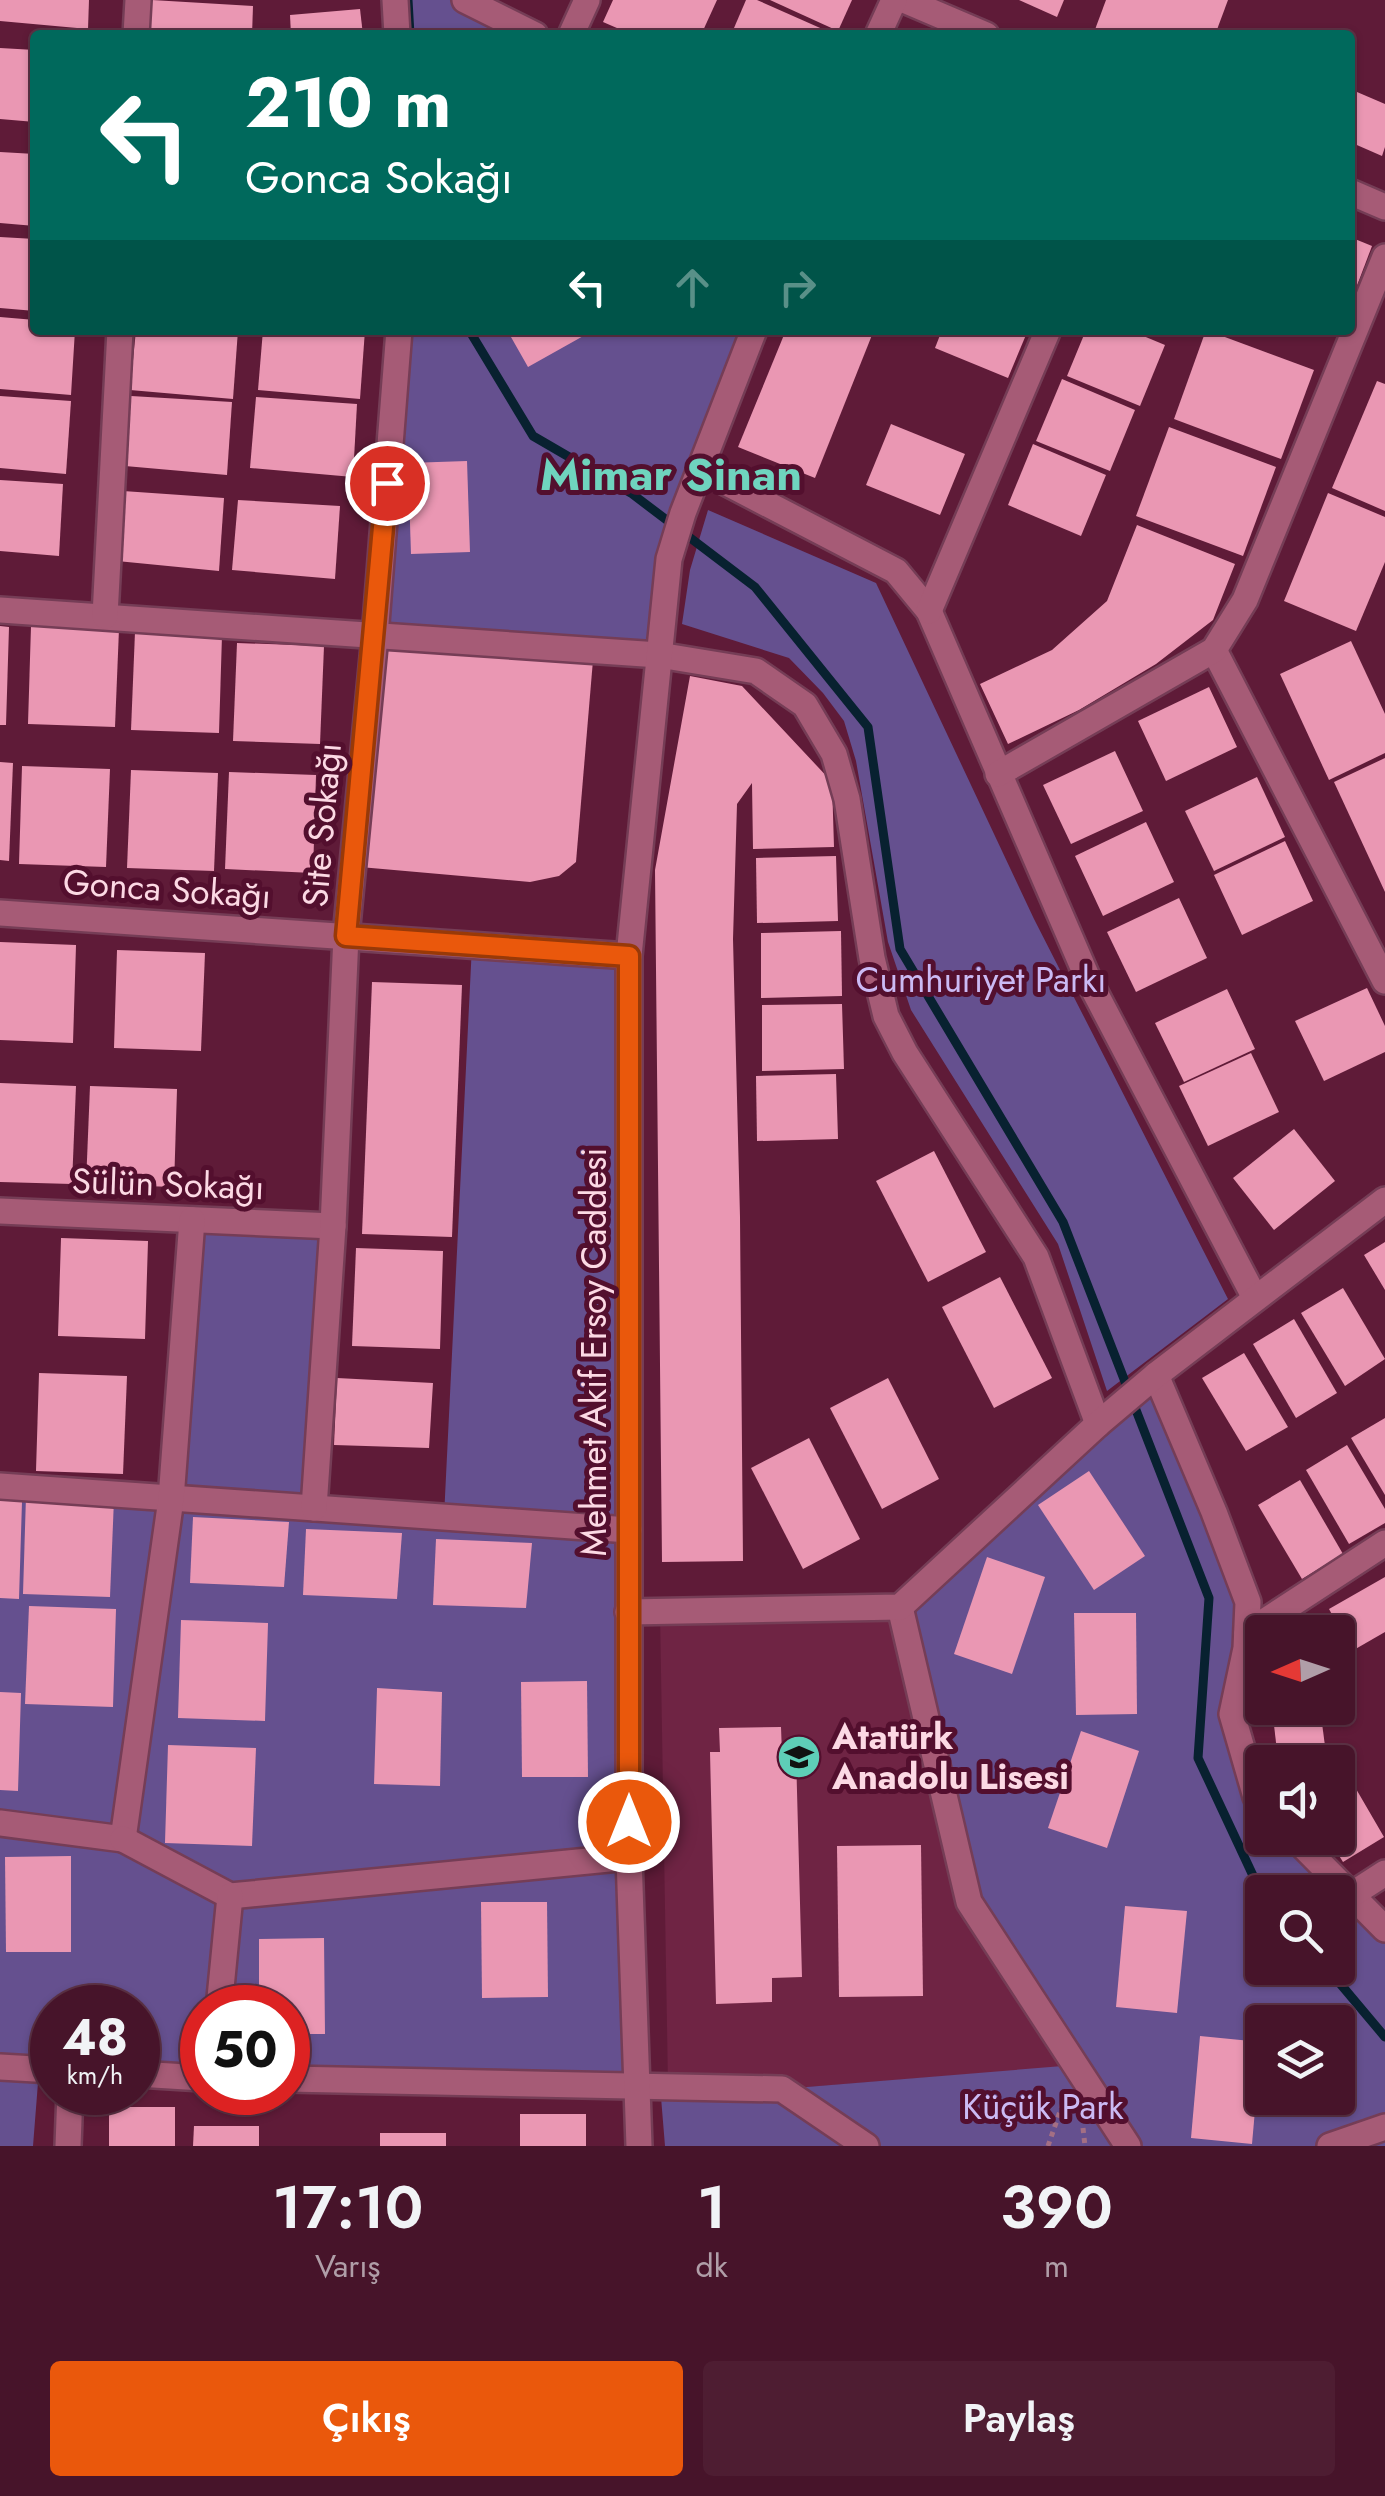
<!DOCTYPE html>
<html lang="tr">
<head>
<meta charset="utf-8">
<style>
  body { margin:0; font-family:Jost,sans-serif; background:#4e1d32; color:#f1f3f6; height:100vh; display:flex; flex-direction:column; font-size:38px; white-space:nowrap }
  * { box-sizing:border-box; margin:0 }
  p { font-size:32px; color:#b09ea8 }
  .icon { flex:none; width:55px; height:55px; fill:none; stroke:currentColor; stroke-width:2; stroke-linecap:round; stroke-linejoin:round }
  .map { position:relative; height:2146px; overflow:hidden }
  .details { display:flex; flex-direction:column; background:#47142a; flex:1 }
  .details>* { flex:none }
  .hud { position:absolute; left:30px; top:30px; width:1325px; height:305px; border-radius:10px; box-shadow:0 2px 8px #0004,0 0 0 2px #5f3347; background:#00695c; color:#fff; overflow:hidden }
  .needle { width:65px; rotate:267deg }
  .tools { position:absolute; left:1245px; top:1615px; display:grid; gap:20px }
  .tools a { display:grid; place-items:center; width:110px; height:110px; border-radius:10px; background:#47142a; box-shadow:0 2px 8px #0004,0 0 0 2px #5f3347; font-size:50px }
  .speed { position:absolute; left:30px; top:1985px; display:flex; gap:20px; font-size:50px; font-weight:700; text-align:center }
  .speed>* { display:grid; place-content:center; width:130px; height:130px; border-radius:50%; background:#47142a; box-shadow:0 2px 8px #0004,0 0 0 2px #5f3347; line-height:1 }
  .speed small { font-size:25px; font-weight:400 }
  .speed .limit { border:15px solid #d22; background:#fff; color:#111 }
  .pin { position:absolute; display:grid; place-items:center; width:85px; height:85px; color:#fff; margin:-42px; border:5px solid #fff; border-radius:50%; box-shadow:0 2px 10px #0007 }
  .me { position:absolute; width:110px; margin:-55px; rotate:0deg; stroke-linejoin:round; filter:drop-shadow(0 0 8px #0008) }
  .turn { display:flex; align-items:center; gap:35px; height:210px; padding:0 50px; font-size:45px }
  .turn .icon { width:130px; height:130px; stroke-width:2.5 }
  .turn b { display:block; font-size:70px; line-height:85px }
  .lanes { display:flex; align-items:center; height:95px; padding:0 50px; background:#0003; justify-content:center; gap:50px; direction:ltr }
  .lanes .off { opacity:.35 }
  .eta { display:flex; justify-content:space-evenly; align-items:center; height:170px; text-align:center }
  .eta b { font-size:60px; font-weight:600; line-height:70px }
  .action { display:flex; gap:20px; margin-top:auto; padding:20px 50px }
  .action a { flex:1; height:115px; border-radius:10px; background:#ea580c; color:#fff; font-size:40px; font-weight:600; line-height:115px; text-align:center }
  .action a+a { background:#4e1d32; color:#f1f3f6 }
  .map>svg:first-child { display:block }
  .built { fill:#6f2444 }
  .green { fill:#65508f; fill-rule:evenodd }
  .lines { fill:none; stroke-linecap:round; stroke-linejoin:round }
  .stream { stroke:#082130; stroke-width:9 }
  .building { fill:#ea97b3 }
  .street-casing { stroke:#753d56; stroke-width:30 }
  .secondary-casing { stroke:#753d56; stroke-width:30 }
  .path { stroke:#a46f84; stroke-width:5; stroke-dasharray:5 5; stroke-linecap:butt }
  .street { stroke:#a65b76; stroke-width:25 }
  .secondary { stroke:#a65b76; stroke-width:25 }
  .route-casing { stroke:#983908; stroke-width:25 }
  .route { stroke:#ea580c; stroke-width:18 }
  .labels { text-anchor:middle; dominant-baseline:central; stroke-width:10; stroke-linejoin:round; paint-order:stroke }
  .street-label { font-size:35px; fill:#fcd9e4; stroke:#530f2e }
  .park-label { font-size:35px; fill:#cbbaf4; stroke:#530f2e }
  .poi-label { font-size:35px; font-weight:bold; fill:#fcd9e4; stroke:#530f2e; text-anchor:start }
  .district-label { font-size:45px; font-weight:bold; fill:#6fd4be; stroke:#530f2e }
</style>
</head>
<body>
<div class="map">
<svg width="1385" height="2146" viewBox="0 0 1385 2146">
  <rect width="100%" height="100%" fill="#5f1b38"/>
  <!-- built -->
  <path class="built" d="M900,1607L1076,2066L782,2089L668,2085L660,1612Z"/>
  <!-- green -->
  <g class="green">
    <path d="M395,0H465L535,35H397Z"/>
    <path d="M399,330H754L683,513L659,655L375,636Z"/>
    <path d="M708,510L876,583L1034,919L1228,1299L1107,1391L1058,1244L911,1010L888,942L856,761L844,721L823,693L789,658L682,624L690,570Z"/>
    <path d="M472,945L629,956L635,2084L288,2079V2008H202V2078L138,2074V2008H52V2070H39L33,2146H0V1486L171,1499L192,1220L333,1226L314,1507L444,1517Z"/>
    <path d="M1156,1375L1248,1602L1232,1714L1262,1803V1838H1295L1385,1929V2146H665L660,2085L782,2089L1075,2065L969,1902L900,1607ZM1262,1892H1338V1968H1262ZM1262,2022H1338V2098H1262Z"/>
  </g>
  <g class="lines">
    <!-- stream -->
    <g class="stream">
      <path d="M408,0L410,35"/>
      <path d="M469,330L533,436L631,493L755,587L868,727L900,949L1063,1222L1209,1598L1198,1758L1256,1882L1264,1892"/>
      <path d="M1327,1968L1385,2037"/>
    </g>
  </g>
  <!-- building -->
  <g class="building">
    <path d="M0,0H89L88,29L0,21Z"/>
    <path d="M152,0L253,6L252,35H149Z"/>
    <path d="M613,0H717L701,35H633L603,22Z"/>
    <path d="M746,0H757L836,35H731Z"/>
    <path d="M770,0H852L838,31Z"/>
    <path d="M1019,0H1064L1057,17Z"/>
    <path d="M1106,0H1228L1215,35H1093Z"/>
    <path d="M360,9L363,35H291L290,15Z"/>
    <path d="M0,48L35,50V122L0,119Z"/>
    <path d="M1350,89L1385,104V147L1382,156L1350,142Z"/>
    <path d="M0,152L35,154V226L0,223Z"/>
    <path d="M0,237L35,239V311L0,308Z"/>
    <path d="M1350,237L1372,246L1350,304Z"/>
    <path d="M0,317L35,320V330H75L71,395L0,389Z"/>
    <path d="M136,330H238L233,399L130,390Z"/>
    <path d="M263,330H365L360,399L258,390Z"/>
    <path d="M507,330H531L535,336L544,330H594L528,367Z"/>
    <path d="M786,330H874L815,478L738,447Z"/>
    <path d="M942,330H1028L1008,378L935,348Z"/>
    <path d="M1086,330H1129L1165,345L1140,406L1067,376Z"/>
    <path d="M1206,330L1314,370L1281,459L1174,419Z"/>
    <path d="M1062,379L1135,410L1110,471L1036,441Z"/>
    <path d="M1377,381L1385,384V511L1332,488Z"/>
    <path d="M0,396L71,401L66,474L0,468Z"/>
    <path d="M131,396L232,402L227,475L125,466Z"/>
    <path d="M256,397L357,404L353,477L250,468Z"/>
    <path d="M891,424L965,454L940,515L866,485Z"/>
    <path d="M1169,427L1276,467L1243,556L1136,516Z"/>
    <path d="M1033,444L1106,475L1081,536L1008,505Z"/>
    <path d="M467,461L470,552L411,554L408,463Z"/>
    <path d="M0,480L63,484L59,556L0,551Z"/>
    <path d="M123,491L224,498L219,571L117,561Z"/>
    <path d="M1328,493L1385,517V562L1356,631L1284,601Z"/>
    <path d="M238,500L340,506L335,579L232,570Z"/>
    <path d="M1137,525L1235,564L1213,620L1156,664L1079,710L1008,744L980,684L1052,650L1107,601Z"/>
    <path d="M0,626L9,627L6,725H0Z"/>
    <path d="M31,626L119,629L115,727L28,724Z"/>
    <path d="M135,632L222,635L219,733L131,730Z"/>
    <path d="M379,641L593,660L576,862L559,876L530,882L360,867Z"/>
    <path d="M1351,641L1385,714V753L1329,780L1280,674Z"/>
    <path d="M237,643L324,646L320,744L233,741Z"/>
    <path d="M690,676L742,686L832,782L834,847L753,849L752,783L737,804L733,939L740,1217L743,1561L662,1562L655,870Z"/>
    <path d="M1209,687L1237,747L1166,781L1138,721Z"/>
    <path d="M1115,751L1143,811L1071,844L1043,785Z"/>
    <path d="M1385,758V892L1334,782Z"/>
    <path d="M0,762L13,763L9,861L0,860Z"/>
    <path d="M22,766L110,769L106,867L19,864Z"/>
    <path d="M131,770L218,773L214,871L127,868Z"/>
    <path d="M229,772L316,775L313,873L225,869Z"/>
    <path d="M1257,777L1285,837L1214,871L1185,811Z"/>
    <path d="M1146,822L1174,882L1103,916L1075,856Z"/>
    <path d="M1285,841L1313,901L1242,935L1214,875Z"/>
    <path d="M836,856L838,921L757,923L756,858Z"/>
    <path d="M1179,898L1207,958L1136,992L1107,932Z"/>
    <path d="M841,931L842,996L761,998V933Z"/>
    <path d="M0,942L76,945L73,1043L0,1040Z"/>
    <path d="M117,950L205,953L201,1051L114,1048Z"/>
    <path d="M372,982L462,985L452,1237L362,1234Z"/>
    <path d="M1367,988L1385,1026V1052L1324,1081L1295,1021Z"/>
    <path d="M1227,989L1255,1049L1184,1082L1155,1023Z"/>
    <path d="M842,1004L844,1069L762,1071V1005Z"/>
    <path d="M1251,1053L1279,1112L1208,1146L1179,1086Z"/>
    <path d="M836,1074L838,1139L757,1141L756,1076Z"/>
    <path d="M0,1083L76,1086L72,1184L0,1182Z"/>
    <path d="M90,1086L177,1089L174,1187L86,1184Z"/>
    <path d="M1294,1129L1335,1181L1274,1230L1233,1178Z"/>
    <path d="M934,1151L986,1252L928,1282L876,1181Z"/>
    <path d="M61,1238L148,1241L145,1339L58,1336Z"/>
    <path d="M1385,1242V1290L1364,1255Z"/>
    <path d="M356,1248L443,1251L440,1349L352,1346Z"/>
    <path d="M1000,1277L1052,1378L994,1408L942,1307Z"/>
    <path d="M1343,1288L1385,1359L1345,1386L1301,1313Z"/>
    <path d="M1294,1319L1337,1393L1296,1418L1253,1344Z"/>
    <path d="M1244,1353L1288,1427L1246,1451L1202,1378Z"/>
    <path d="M39,1373L127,1376L123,1474L36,1471Z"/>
    <path d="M337,1378L433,1383L429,1448L334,1445Z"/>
    <path d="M888,1378L939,1479L882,1509L830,1408Z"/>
    <path d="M1385,1418V1495L1351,1438Z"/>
    <path d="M809,1438L860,1539L803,1569L751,1468Z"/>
    <path d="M1347,1445L1385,1509V1523L1349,1544L1306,1470Z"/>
    <path d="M1089,1471L1145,1556L1094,1590L1038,1505Z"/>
    <path d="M1300,1480L1343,1554L1302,1579L1258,1505Z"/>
    <path d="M26,1496L114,1499L110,1597L23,1594Z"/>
    <path d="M0,1500L22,1501L19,1599L0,1598Z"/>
    <path d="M193,1517L289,1522L284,1587L190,1583Z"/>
    <path d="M306,1529L402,1533L397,1599L303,1595Z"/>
    <path d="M436,1539L532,1543L526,1608L433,1605Z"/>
    <path d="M987,1557L1045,1577L1012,1674L954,1654Z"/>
    <path d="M1385,1577V1632L1352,1651L1329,1609Z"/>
    <path d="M29,1606L116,1609L113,1707L25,1704Z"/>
    <path d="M1074,1613H1136L1137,1714L1076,1715Z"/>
    <path d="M181,1620L268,1623L265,1721L178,1718Z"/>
    <path d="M587,1681L588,1777H522L521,1682Z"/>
    <path d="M377,1688L442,1692L440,1786L374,1784Z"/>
    <path d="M0,1692L21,1693L18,1791L0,1790Z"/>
    <path d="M1272,1708H1320L1325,1746L1277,1751Z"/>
    <path d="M781,1727L782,1754H796L802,1977L772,1978V2002L716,2004L710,1752H720L719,1728Z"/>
    <path d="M1081,1731L1139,1751L1107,1848L1048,1828Z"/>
    <path d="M168,1745L256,1748L252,1846L165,1843Z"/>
    <path d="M1341,1763L1384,1837L1343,1862L1328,1838H1338V1765Z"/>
    <path d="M921,1845L923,1996L839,1997L837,1846Z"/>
    <path d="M71,1856V1952H6L5,1857Z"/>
    <path d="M481,1902H547L548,1997L482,1998Z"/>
    <path d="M1125,1906L1187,1911L1177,2013L1116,2007Z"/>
    <path d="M324,1938L325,2034H288V2008H259V1939Z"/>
    <path d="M1200,2036L1261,2042L1252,2144L1191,2138Z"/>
    <rect x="109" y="2107" width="66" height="39"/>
    <rect x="520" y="2114" width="66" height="32"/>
    <path d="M194,2126H259V2146H193Z"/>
    <rect x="380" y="2133" width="66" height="13"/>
  </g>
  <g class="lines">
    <!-- street casing -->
    <g class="street-casing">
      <g id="street">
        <path d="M395,0L397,35"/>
        <path d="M465,0L535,35"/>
        <path d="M904,0L986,35"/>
        <path d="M136,35L138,0"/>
        <path d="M571,35L587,0"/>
        <path d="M1350,192L1385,207"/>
        <path d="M700,469L896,571L929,611L1088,979L1255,1298"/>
        <path d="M0,610L659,655L756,671L805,705L834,754L847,799L872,958L886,1016L905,1053L1036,1257L1098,1424"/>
        <path d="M929,611L1048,330"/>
        <path d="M105,616L120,330"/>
        <path d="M1214,650L1385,981"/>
        <path d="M998,774L1214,650L1245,600L1385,257"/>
        <path d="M0,913L629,956"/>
        <path d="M0,1211L333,1226"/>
        <path d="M1156,1375L1214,1512L1248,1602L1246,1648L1232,1714L1256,1797L1262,1803"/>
        <path d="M0,1486L629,1530"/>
        <path d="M314,1508L333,1226L346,936L375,636L399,330"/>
        <path d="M900,1607L969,1902L1128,2146"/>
        <path d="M628,1612L900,1607L1098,1424L1156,1375L1385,1200"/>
        <path d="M1247,1633L1385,1543"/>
        <path d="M0,1823L123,1839L171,1499L192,1220"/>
        <path d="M1295,1838L1385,1929"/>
        <path d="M123,1839L230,1896L629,1857"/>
        <path d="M1351,1895L1385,1873"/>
        <path d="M219,2008L230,1896"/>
        <path d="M0,2067L52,2070"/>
        <path d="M138,2074L202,2078"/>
        <path d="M288,2079L782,2089L866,2146"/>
        <path d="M68,2146L70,2092"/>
        <path d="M1330,2146L1385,2127"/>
      </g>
    </g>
    <!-- secondary casing -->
    <g class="secondary-casing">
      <g id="secondary">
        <path d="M878,35L894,0"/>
        <path d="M639,2146L629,1857V956L669,559L683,513L754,330"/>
      </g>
    </g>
    <!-- path -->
    <g class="path">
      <path d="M1083,2128L1085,2146"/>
      <path d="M1048,2146L1065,2097"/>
    </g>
    <!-- street -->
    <use href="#street" class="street"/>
    <!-- secondary -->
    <use href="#secondary" class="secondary"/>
  </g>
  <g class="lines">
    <!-- route casing -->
    <g class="route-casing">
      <path id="route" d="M387,483L346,936L629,956V1822"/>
    </g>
    <!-- route -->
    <use href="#route" class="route"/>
  </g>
  <!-- icons -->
  <defs>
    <g id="school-disc" transform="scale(2.25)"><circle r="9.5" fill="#5eceb7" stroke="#530f2e"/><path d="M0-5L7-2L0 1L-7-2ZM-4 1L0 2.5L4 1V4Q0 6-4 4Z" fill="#111"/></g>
  </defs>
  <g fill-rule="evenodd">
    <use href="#school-disc" x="799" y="1757"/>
  </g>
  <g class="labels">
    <!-- street labels -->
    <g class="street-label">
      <text transform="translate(322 825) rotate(-85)">Site Sokağı</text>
      <text transform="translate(167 889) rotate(4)">Gonca Sokağı</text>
      <text transform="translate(168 1184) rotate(2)">Sülün Sokağı</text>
      <text transform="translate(594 1352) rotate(-90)">Mehmet Akif Ersoy Caddesi</text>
    </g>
    <!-- park labels -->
    <g class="park-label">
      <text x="981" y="980">Cumhuriyet Parkı</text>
      <text x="1043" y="2107">Küçük Park</text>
    </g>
    <!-- poi labels -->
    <g class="poi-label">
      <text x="832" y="1737">Atatürk<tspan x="832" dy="40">Anadolu Lisesi</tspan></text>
    </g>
    <!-- district labels -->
    <g class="district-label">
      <text x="671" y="474">Mimar Sinan</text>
    </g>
  </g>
</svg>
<div class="tools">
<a><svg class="needle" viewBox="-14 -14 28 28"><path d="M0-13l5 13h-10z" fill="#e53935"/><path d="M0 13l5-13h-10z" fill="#b09ea8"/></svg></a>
<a><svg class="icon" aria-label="sound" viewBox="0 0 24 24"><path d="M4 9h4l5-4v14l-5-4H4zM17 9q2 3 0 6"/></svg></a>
<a><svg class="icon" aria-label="search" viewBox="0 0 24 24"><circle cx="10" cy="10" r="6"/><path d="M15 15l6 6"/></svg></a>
<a><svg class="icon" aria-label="layers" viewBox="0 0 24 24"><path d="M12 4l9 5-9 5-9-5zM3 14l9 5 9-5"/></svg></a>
</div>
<div class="speed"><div>48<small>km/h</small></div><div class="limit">50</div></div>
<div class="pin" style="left:387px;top:483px;background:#d93025"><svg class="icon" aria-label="arrive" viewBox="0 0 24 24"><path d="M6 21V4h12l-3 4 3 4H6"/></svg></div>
<svg class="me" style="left:629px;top:1822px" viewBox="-20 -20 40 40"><circle r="17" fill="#ea580c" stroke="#fff" stroke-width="3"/><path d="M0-11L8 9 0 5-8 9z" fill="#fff"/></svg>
<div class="hud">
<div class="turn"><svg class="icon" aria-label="left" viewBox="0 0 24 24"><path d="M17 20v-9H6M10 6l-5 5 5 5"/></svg><div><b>210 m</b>Gonca Sokağı</div></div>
<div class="lanes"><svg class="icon" aria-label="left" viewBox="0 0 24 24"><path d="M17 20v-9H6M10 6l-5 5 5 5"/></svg><svg class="icon off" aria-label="ahead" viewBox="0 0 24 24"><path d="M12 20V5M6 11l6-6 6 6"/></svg><svg class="icon off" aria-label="right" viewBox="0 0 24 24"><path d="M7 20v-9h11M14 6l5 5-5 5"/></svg></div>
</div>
</div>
<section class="details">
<div class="eta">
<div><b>17:10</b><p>Varış</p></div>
<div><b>1</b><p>dk</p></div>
<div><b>390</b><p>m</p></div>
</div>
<div class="action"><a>Çıkış</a><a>Paylaş</a></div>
</section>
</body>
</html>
